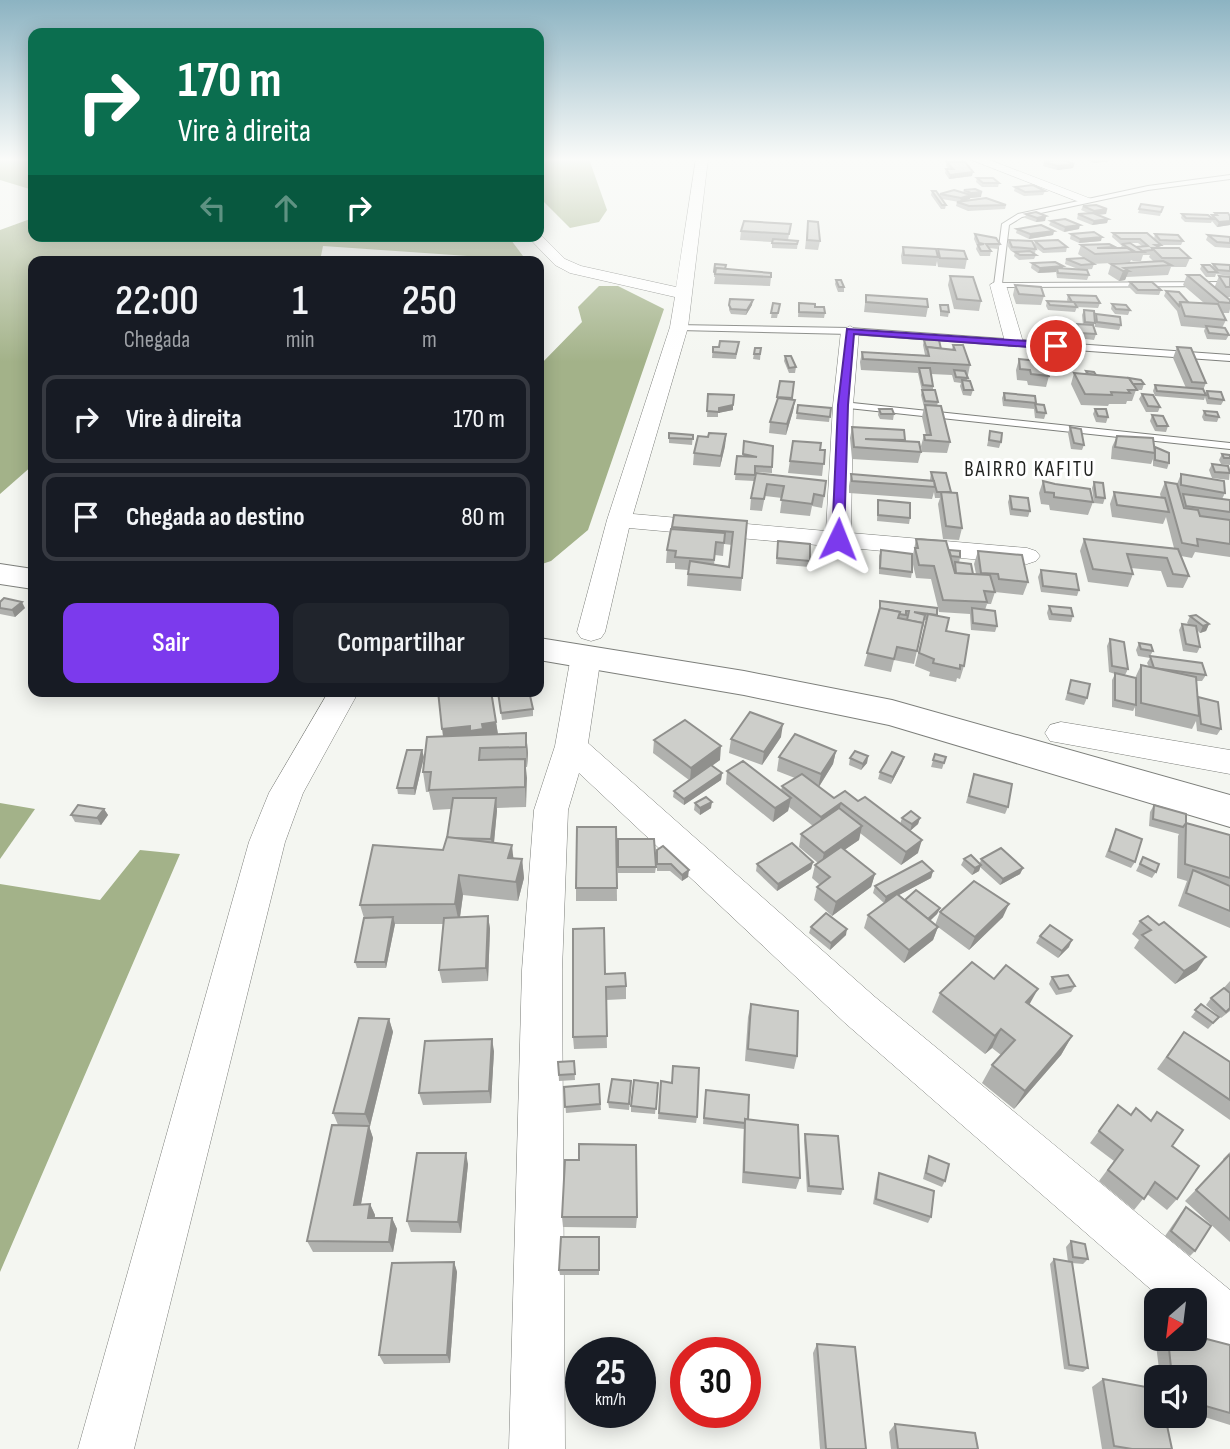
<!DOCTYPE html>
<html lang="pt">
<head>
<meta charset="utf-8">
<style>
  body { margin:0; font-family:"Sofia Sans Condensed",sans-serif; background:#20242c; color:#f1f3f6; height:100vh; display:flex; flex-direction:column; font-size:26px; white-space:nowrap }
  * { box-sizing:border-box; margin:0 }
  p { font-size:23px; color:#9ea1a6 }
  .icon { flex:none; width:38px; height:38px; fill:none; stroke:currentColor; stroke-width:2; stroke-linecap:round; stroke-linejoin:round }
  .map { position:relative; flex:1; overflow:hidden }
  .details { position:absolute; left:28px; top:256px; width:516px; height:441px; display:flex; flex-direction:column; background:#171b24; border-radius:14px; box-shadow:0 4px 18px #0003 }
  .details>* { flex:none }
  .guide { position:absolute; left:28px; top:28px; width:516px; height:214px; border-radius:14px; box-shadow:0 4px 18px #0003; background:#0b6e4f; color:#fff; overflow:hidden }
  .needle { width:46px; rotate:208deg }
  .fabs { position:absolute; left:1144px; top:1288px; display:grid; gap:14px }
  .fabs a { display:grid; place-items:center; width:63px; height:63px; border-radius:14px; background:#171b24; box-shadow:0 4px 18px #0003; font-size:35px }
  .speed { position:absolute; left:565px; top:1337px; display:flex; gap:14px; font-size:35px; font-weight:700; text-align:center }
  .speed>* { display:grid; place-content:center; width:91px; height:91px; border-radius:50%; background:#171b24; box-shadow:0 4px 18px #0003; line-height:1 }
  .speed small { font-size:18px; font-weight:400 }
  .speed .limit { border:10px solid #d22; background:#fff; color:#111 }
  .pin { position:absolute; display:grid; place-items:center; width:60px; height:60px; color:#fff; margin:-30px; border:4px solid #fff; border-radius:50%; box-shadow:0 2px 7px #0007 }
  .me { position:absolute; width:77px; margin:-38px; rotate:2deg; stroke-linejoin:round; filter:drop-shadow(0 0 5px #0008) }
  .turn { display:flex; align-items:center; gap:24px; height:147px; padding:0 35px; font-size:32px }
  .turn .icon { width:91px; height:91px; stroke-width:2.5 }
  .turn b { display:block; font-size:49px; line-height:60px }
  .lanes { display:flex; align-items:center; height:66px; padding:0 35px; background:#0003; justify-content:center; gap:35px; direction:ltr }
  .lanes .off { opacity:.35 }
  .eta { display:flex; justify-content:space-evenly; align-items:center; height:119px; text-align:center }
  .eta b { font-size:42px; font-weight:600; line-height:49px }
  .cta { display:flex; gap:14px; margin-top:auto; padding:14px 35px }
  .cta a { flex:1; height:80px; border-radius:14px; background:#7c3aed; color:#fff; font-size:28px; font-weight:600; line-height:80px; text-align:center }
  .cta a+a { background:#20242c; color:#f1f3f6 }
  ul { padding:0; list-style:none }
  li { display:flex; align-items:center; gap:21px; height:88px; margin:0 14px 10px; padding:0 21px; border:4px solid #363941; border-radius:14px }
  li div { flex:1 }
  li b { display:block; font-size:26px }
  li em { font-style:normal }
  .map>svg:first-child { display:block }
  .water { fill:#a3b289 }
  .lines { fill:none; stroke-linecap:round; stroke-linejoin:round }
  .lane-casing { stroke:#7d7f7b; stroke-width:2 }
  .street-casing { stroke:#7d7f7b; stroke-width:1 }
  .secondary-casing { stroke:#7d7f7b; stroke-width:2 }
  .lane { fill:#fff; fill-rule:evenodd }
  .street { fill:#fff; fill-rule:evenodd }
  .secondary { fill:#fff; fill-rule:evenodd }
  .wall { fill:#b0b1ae; fill-rule:evenodd }
  .shaded-wall { fill:#90908d }
  .building { fill:#cdceca; stroke:#90908d; stroke-width:2 }
  .route { fill:#7c3aed; stroke:#51269a; stroke-width:2 }
  .labels { text-anchor:middle; dominant-baseline:central; stroke-width:6; stroke-linejoin:round; paint-order:stroke }
  .far-quarter-label { font-size:21px; letter-spacing:2px; fill:#212220; stroke:#fff }
</style>
</head>
<body>
<div class="map">
<svg width="1230" height="1449" viewBox="0 0 1230 1449">
  <rect width="100%" height="100%" fill="#f4f6f1"/>
  <!-- water -->
  <g class="water">
    <path d="M0,159H33V190L0,180Z"/>
    <path d="M539,159H589L607,210L599,222L570,228L539,197Z"/>
    <path d="M33,218V236H508L526,260L323,246L320,261H33V465L0,494V230Z"/>
    <path d="M599,286H618L664,309L588,530L551,561L539,565V366L582,322L578,307Z"/>
    <path d="M0,803L35,809L0,859Z"/>
    <path d="M140,850L180,854L0,1272V884L100,900Z"/>
  </g>
  <g class="lines">
    <!-- lane casing -->
    <g class="lane-casing">
      <g id="lane">
        <path d="M1230,175V179L1148,190L1022,217L1009,225L1002,283L1230,282V286L998,287L994,285L1002,224L1018,214L1148,186Z"/>
        <path d="M676,325L850,328L1230,355V361L850,334L679,330L676,329Z"/>
        <path d="M843,402L1230,443V449L839,407L838,405Z"/>
      </g>
    </g>
    <!-- street casing -->
    <g class="street-casing">
      <g id="street">
        <path d="M696,159H708L688,327L633,514L826,531L833,405L841,331L850,326L859,331L853,405L851,533L1027,548L1036,551L1040,556L1036,561L1027,564L629,528L605,632L601,638L591,641L581,638L577,632L607,520L670,327L675,297L570,273L555,265L527,236H539V233L565,259L581,266L676,287Z"/>
        <path d="M969,159H987L1094,200L1082,203Z"/>
        <path d="M998,280L1006,285L1023,342L1020,346H1008L1005,342L990,285Z"/>
        <path d="M586,647L596,650L601,656L588,743L875,997L1230,1290V1350L1212,1342L1195,1328V1300H1163L845,1023L579,773L568,810L562,970L565,1449H509L522,970L534,810L555,746L571,656L576,650Z"/>
        <path d="M329,691H359L303,793L285,842L134,1449H78L249,842L269,793Z"/>
        <path d="M1061,722L1230,750V774L1050,741L1045,733L1050,725Z"/>
      </g>
    </g>
    <!-- secondary casing -->
    <g class="secondary-casing">
      <g id="secondary">
        <path d="M0,564L33,569V589L0,584Z"/>
        <path d="M539,638L744,671L892,700L1230,795V827L889,725L744,695L539,660Z"/>
      </g>
    </g>
    <!-- lane -->
    <use href="#lane" class="lane"/>
    <!-- street -->
    <use href="#street" class="street"/>
    <!-- secondary -->
    <use href="#secondary" class="secondary"/>
  </g>
  <!-- wall -->
  <g class="wall">
    <path d="M1084,159H1110V161L1094,163Z"/>
    <path d="M947,162L972,176L949,179L945,173L946,169H949L946,166Z"/>
    <path d="M1044,162L1074,164L1073,168L1057,170L1043,166Z"/>
    <path d="M977,178L999,183L998,187H982L976,182Z"/>
    <path d="M1015,187L1045,191L1043,195L1024,196L1014,191Z"/>
    <path d="M964,190L981,197L970,198V199L960,202L1006,205L1005,209L968,211L956,206L957,202H959L942,199L946,205L945,209H941L931,195L932,191L939,195L940,194L963,193Z"/>
    <path d="M1141,204L1163,207L1160,216L1138,213Z"/>
    <path d="M1083,206L1107,209L1106,214L1098,215L1108,219L1107,223L1092,225L1077,219L1078,214L1088,213L1081,210Z"/>
    <path d="M1215,213L1230,216V225L1217,227L1212,221L1211,223L1185,222L1181,218L1182,214L1211,217Z"/>
    <path d="M1026,214L1046,216L1045,221L1036,222L1025,218Z"/>
    <path d="M808,221L820,241L818,250L805,249Z"/>
    <path d="M1051,221L1079,229L1064,232L1049,225Z"/>
    <path d="M791,224L788,240L798,241L797,249L772,248V242L740,240L741,231Z"/>
    <path d="M1017,229L1054,231L1053,235L1029,239L1016,233Z"/>
    <path d="M1113,233L1154,239L1155,234L1183,241L1181,245H1161L1160,248L1190,258L1186,267H1171L1168,275L1126,277L1125,280L1119,281L1108,274L1111,264L1153,261L1149,257L1150,255H1143L1141,261H1133L1131,260L1130,262L1092,264H1094L1092,269L1083,270L1089,275L1087,280L1057,278L1056,272L1038,273L1031,268L1032,263L1063,266V268L1078,269L1065,264L1066,259L1084,258L1078,254L1081,245L1115,247V248H1121L1122,244L1126,243H1119L1112,237ZM1130,243H1138L1142,246L1135,247Z"/>
    <path d="M975,234L1000,244L998,249L989,248L991,251L990,256H980L976,249L977,246L974,239Z"/>
    <path d="M1071,234L1101,241L1079,243L1070,239Z"/>
    <path d="M1208,235L1230,237V248L1215,247L1206,240Z"/>
    <path d="M1009,240L1034,245L1035,241L1067,247L1066,252L1043,253L1035,247L1036,249L1035,253H1033L1036,255L1034,259L1019,260L1014,256L1015,252L1011,251L1007,245Z"/>
    <path d="M903,247L937,254L938,249L967,259L965,269L938,267L937,261L936,266L902,264L901,256Z"/>
    <path d="M715,264L725,269L771,277L770,286L714,284L715,277H714Z"/>
    <path d="M1213,264L1230,265V276L1216,274L1215,277H1206L1200,269L1202,265L1212,267Z"/>
    <path d="M1187,275L1217,290L1215,286L1219,276L1230,277V297H1226L1230,300V309L1229,313H1222L1226,320L1222,328L1229,335L1226,340L1207,339L1204,331L1205,328L1181,326L1177,311L1164,296L1166,291L1189,303H1204L1183,285Z"/>
    <path d="M950,276L981,301L979,311L954,309L948,285Z"/>
    <path d="M836,280L844,287V292H838L835,284Z"/>
    <path d="M1130,282L1161,290L1159,295L1136,294L1128,286Z"/>
    <path d="M1015,285L1044,296L1041,305L1016,304L1013,295Z"/>
    <path d="M866,295L928,307L926,317L864,312Z"/>
    <path d="M1068,295L1100,303L1098,308L1077,307L1075,312L1048,310L1046,306L1047,301L1068,302L1067,300Z"/>
    <path d="M730,299L752,305L746,315L731,314L729,310Z"/>
    <path d="M773,303L780,304L777,318H771Z"/>
    <path d="M799,303L815,307L825,313L824,318L798,317Z"/>
    <path d="M1112,304L1130,310L1128,315L1115,314L1111,309Z"/>
    <path d="M940,305L949,312L948,317L940,316Z"/>
    <path d="M1084,310L1095,323L1093,327L1096,334L1094,340L1077,338L1075,329L1077,324L1083,325L1082,315Z"/>
    <path d="M1096,314L1121,325L1119,330L1095,327V319Z"/>
    <path d="M924,340L941,349L952,350L953,345L970,365L967,380L973,390L971,396L963,395L960,386L961,383L954,382L952,375L931,374L933,386V390L938,402L937,406L950,442L947,453L922,452L921,446L924,435H926L922,417L924,407L921,395L922,391L918,373L861,370L860,362L862,352L925,355L923,345Z"/>
    <path d="M739,342L736,359L712,358L713,347H719Z"/>
    <path d="M1177,347L1206,383L1203,390L1205,394L1207,391L1224,400L1221,405L1207,404L1205,397L1204,400L1155,396L1153,391L1155,385L1186,388L1173,358Z"/>
    <path d="M755,348H761L760,360L753,359Z"/>
    <path d="M785,356L796,367L795,373H789L784,361Z"/>
    <path d="M1019,359L1049,376L1046,387L1028,385L1027,381L1017,380L1016,370Z"/>
    <path d="M1086,371L1096,375L1144,384L1142,390H1136L1132,401H1127L1126,404H1109L1108,406L1081,405L1071,384L1074,373L1085,374Z"/>
    <path d="M780,381L794,382L791,400H795L793,411L786,435L769,433L770,422L777,401Z"/>
    <path d="M1004,393L1036,403V404L1046,413L1044,419L1035,418L1034,409L1003,406L1002,398Z"/>
    <path d="M708,394L733,410L718,413V417H707Z"/>
    <path d="M1142,394L1160,407L1158,412H1146L1139,399Z"/>
    <path d="M798,405L831,408L829,422L796,419Z"/>
    <path d="M879,409L894,414L893,420L880,419L878,415Z"/>
    <path d="M1095,409L1108,417L1106,423L1096,422L1093,414Z"/>
    <path d="M1204,411L1219,417L1217,422L1204,421L1202,417Z"/>
    <path d="M1152,415L1168,426L1166,432L1155,431L1150,421Z"/>
    <path d="M852,427L905,440V441L921,452L918,463L852,459L850,438Z"/>
    <path d="M1070,427L1084,445L1082,450L1071,449L1068,433Z"/>
    <path d="M990,431L1001,442L999,448L987,446Z"/>
    <path d="M669,433L693,435L692,445L669,443Z"/>
    <path d="M726,434L725,446L720,467L693,465L694,453L708,437Z"/>
    <path d="M1117,436L1155,449L1169,463L1167,469L1153,466V459L1151,464L1111,459L1112,447Z"/>
    <path d="M744,441L772,467V473L755,472L754,481L735,480L737,456H743Z"/>
    <path d="M793,441L820,450H825L822,476L788,473Z"/>
    <path d="M1222,454L1230,455V465L1221,464L1219,460Z"/>
    <path d="M1212,464L1230,470L1229,480L1212,478L1209,470Z"/>
    <path d="M931,472L962,528L959,540L943,539L938,504L940,498H935L934,492L932,499L849,493V486L851,474L930,480Z"/>
    <path d="M756,473L824,496L822,508L812,506L810,516L780,513L782,498L765,496L762,511L750,510L751,498Z"/>
    <path d="M1181,474L1225,493L1222,499L1230,501V557L1195,552L1192,558L1181,556L1189,576L1183,588L1167,587L1161,571L1131,568L1133,574L1128,587L1088,582L1080,551L1084,539L1174,548L1166,517L1163,524L1112,517L1110,504L1114,492L1161,498L1160,494L1165,482L1177,484Z"/>
    <path d="M1043,481L1093,502L1088,515L1050,510L1049,505L1041,504L1039,493Z"/>
    <path d="M1094,482L1105,498L1103,504L1094,503L1092,488Z"/>
    <path d="M1010,496L1030,511L1028,517L1010,515L1008,502Z"/>
    <path d="M878,500L910,518L909,524L877,521Z"/>
    <path d="M674,515L747,521L741,591L687,586L688,570L675,569V563H666L667,550ZM724,544L732,545L729,567L714,565L715,555L723,556Z"/>
    <path d="M916,539L949,552V550L960,557L959,563L973,574H976L974,564L978,551L1028,582L1023,595L995,592L991,604H987L985,610L997,626L995,632L971,630L970,614L939,612L931,579L916,578L912,560V572L911,578L879,574V556L881,550L912,560Z"/>
    <path d="M778,541L810,561L809,567L776,564Z"/>
    <path d="M1041,570L1079,590L1077,596L1041,592L1038,577Z"/>
    <path d="M880,601L937,608V616L946,631L964,666L960,679L957,678L956,682L929,676L930,672L915,666L926,620H924L914,664L894,660L891,672L864,666L878,615Z"/>
    <path d="M0,602L25,608L15,617L0,614Z"/>
    <path d="M1049,606L1073,616L1071,622L1049,620L1047,613Z"/>
    <path d="M1190,616L1209,624L1206,631L1200,633L1197,630L1200,647L1197,653L1183,651L1179,630L1182,624L1189,625L1187,623Z"/>
    <path d="M1110,639L1128,669L1125,675L1135,678L1141,665L1149,667L1147,663L1150,658L1138,656L1136,650L1139,643L1153,651L1150,656L1206,675L1202,681H1196L1198,699L1221,729L1217,735L1197,731L1196,721L1192,729L1135,716V707L1133,711L1112,707V680L1115,674L1109,672L1107,646Z"/>
    <path d="M1071,680L1087,698L1084,705L1065,700Z"/>
    <path d="M498,692L533,709V716L502,720Z"/>
    <path d="M496,722L498,734L526,733L528,753L527,767H526V807L497,808L494,843L514,858L522,859L524,878L518,901L463,895L460,918L488,916L490,929L488,981L442,983L439,970L443,924H395L386,968H357L355,962L364,918L360,905L443,850L447,838L451,809L433,810L429,792H426L423,772L443,736Z"/>
    <path d="M781,737L762,765L729,753L731,739Z"/>
    <path d="M654,740L720,760L712,766L722,773L721,780L684,805L673,797L674,791L689,780L653,753Z"/>
    <path d="M836,751L833,764L819,787L834,798L858,801L900,824L902,818H920L918,824L910,831L918,853L901,865L860,833L859,840L844,850L875,874L871,887L832,916L814,900L817,887L820,885L812,878L815,865L818,863L799,847L801,834L813,826L789,807L788,811L773,822L726,784L727,771L781,791L782,786L795,778L777,771L779,757Z"/>
    <path d="M935,754L946,757L942,769L931,767Z"/>
    <path d="M868,756L867,763L861,770L849,765L850,758Z"/>
    <path d="M424,757L415,795L398,794L397,788Z"/>
    <path d="M904,757L902,763L891,784L878,779L880,772Z"/>
    <path d="M974,774L1008,807L1005,814L966,803Z"/>
    <path d="M695,803L711,808L700,815L694,810Z"/>
    <path d="M1154,805L1186,823L1230,835V928L1178,906L1187,881L1177,878L1178,836L1179,834L1149,826L1150,812Z"/>
    <path d="M104,809L108,815L101,825L75,822L71,815Z"/>
    <path d="M616,827L617,901H576V888Z"/>
    <path d="M1116,829L1135,862L1131,868L1105,857Z"/>
    <path d="M618,839L656,867L655,873H618Z"/>
    <path d="M657,850L688,877L682,881L670,871H657Z"/>
    <path d="M1143,857L1156,872L1152,878L1136,871Z"/>
    <path d="M964,859L980,863L981,859L1023,868L1020,874L1000,885L980,867L979,871L972,875L961,865Z"/>
    <path d="M813,862L811,869L777,891L756,871L757,864Z"/>
    <path d="M933,871L931,878L899,895L905,900L940,908L937,914L930,921L935,925L940,912L1003,917L969,950L938,927L933,940L904,963L864,928L868,915L884,903L873,893L875,886Z"/>
    <path d="M1140,921L1197,970L1175,984L1134,948L1139,940L1132,934Z"/>
    <path d="M811,927L846,935L830,950L809,933Z"/>
    <path d="M1040,936L1069,947L1058,958L1036,943Z"/>
    <path d="M605,974L626,986V999L606,1000L607,1048L574,1049L573,1037Z"/>
    <path d="M1052,977L1075,986L1071,992L1056,995L1049,984Z"/>
    <path d="M994,979L1072,1036L1061,1055L1014,1109L982,1083L992,1065L1001,1055L992,1048L985,1054L932,1012L940,993Z"/>
    <path d="M1230,981V1011L1221,1018L1206,1005L1211,998L1222,990Z"/>
    <path d="M751,1004L797,1056L794,1069L745,1061L748,1017Z"/>
    <path d="M1201,1004L1219,1017L1208,1029L1191,1017Z"/>
    <path d="M389,1019L393,1032L370,1126L338,1125L333,1113Z"/>
    <path d="M1184,1032L1230,1062V1120L1157,1069Z"/>
    <path d="M494,1051L491,1103L423,1105L419,1093Z"/>
    <path d="M574,1061L575,1080L559,1081L558,1062Z"/>
    <path d="M661,1081L697,1117L696,1123L658,1119Z"/>
    <path d="M658,1083L655,1114L631,1112V1106Z"/>
    <path d="M599,1084L601,1110L566,1113L564,1087Z"/>
    <path d="M631,1088L629,1110L609,1108L608,1102Z"/>
    <path d="M705,1096L748,1120L800,1178L796,1189L742,1183L744,1129L703,1124Z"/>
    <path d="M1118,1105L1172,1146L1177,1199L1167,1210L1147,1194L1134,1210L1099,1181L1114,1161L1090,1143Z"/>
    <path d="M369,1126L373,1138L361,1204H370L375,1215V1218H392L397,1229L393,1252H313L307,1241Z"/>
    <path d="M805,1134L843,1189L841,1195L807,1192L804,1140Z"/>
    <path d="M1230,1152V1242L1185,1201L1224,1161L1223,1159Z"/>
    <path d="M929,1156L945,1181L942,1187L923,1179L927,1162Z"/>
    <path d="M468,1164L461,1233L411,1232L407,1221Z"/>
    <path d="M879,1173L931,1217L928,1223L873,1204L877,1179Z"/>
    <path d="M1186,1207L1195,1251L1190,1256L1165,1236L1181,1213Z"/>
    <path d="M562,1217H637L636,1228L563,1227Z"/>
    <path d="M599,1237V1275H560L559,1270Z"/>
    <path d="M1071,1241L1088,1259L1083,1264L1072,1263L1088,1368L1083,1372L1064,1369L1050,1264L1054,1259L1068,1262L1066,1247Z"/>
    <path d="M454,1262L457,1272L450,1363L384,1364L379,1355Z"/>
    <path d="M1157,1336V1339H1195L1230,1345V1425L1195,1414V1377H1160L1155,1337Z"/>
    <path d="M817,1344L866,1449H820L813,1353Z"/>
    <path d="M1103,1379L1172,1449H1102L1092,1387Z"/>
    <path d="M895,1424L978,1449H891L889,1432Z"/>
  </g>
  <!-- shaded-wall -->
  <g class="shaded-wall">
    <path d="M1110,159V161L1094,163L1095,160Z"/>
    <path d="M1074,164L1073,168L1057,170L1058,166Z"/>
    <path d="M973,172L972,176L949,179L950,175Z"/>
    <path d="M982,192L981,197L970,198L971,193Z"/>
    <path d="M971,195L970,199L960,202L961,198Z"/>
    <path d="M1107,209L1106,214L1092,215L1094,211Z"/>
    <path d="M1046,216L1045,221L1036,222L1037,218Z"/>
    <path d="M1108,219L1107,223L1092,225L1094,221Z"/>
    <path d="M1230,221V225L1217,227L1219,222Z"/>
    <path d="M1080,225L1079,229L1064,232L1065,227Z"/>
    <path d="M1054,231L1053,235L1029,239L1030,234Z"/>
    <path d="M1102,237L1101,241L1079,243L1080,239Z"/>
    <path d="M1063,266L1062,271L1057,268L1056,272L1038,273L1040,268Z"/>
    <path d="M1123,271H1129L1125,280L1119,281Z"/>
    <path d="M753,300L752,305L746,315L747,310Z"/>
    <path d="M795,400L793,411L786,435L787,424Z"/>
    <path d="M733,405V410L718,413L719,408Z"/>
    <path d="M726,434L725,446L720,467L721,456Z"/>
    <path d="M22,602L25,608L15,617L12,610Z"/>
    <path d="M1209,624L1206,631L1200,633L1203,626Z"/>
    <path d="M496,722L498,735L444,743L442,729Z"/>
    <path d="M783,724L781,737L762,765L764,752Z"/>
    <path d="M526,733L528,753L527,767L526,747Z"/>
    <path d="M721,746L720,760L690,781L691,768Z"/>
    <path d="M422,750L424,757L415,795L414,788Z"/>
    <path d="M836,751L833,764L818,788L821,774Z"/>
    <path d="M868,756L867,763L861,770L863,764Z"/>
    <path d="M904,757L902,763L891,784L893,777Z"/>
    <path d="M525,759L527,778L526,807L525,787Z"/>
    <path d="M722,773L721,780L684,805V799Z"/>
    <path d="M496,798L497,811L493,852L491,839Z"/>
    <path d="M791,798L788,811L773,822L775,808Z"/>
    <path d="M712,802L711,808L700,815V808Z"/>
    <path d="M841,803L838,816L818,830L821,817Z"/>
    <path d="M104,809L108,815L101,825L97,818Z"/>
    <path d="M920,818L918,824L910,831L912,824Z"/>
    <path d="M862,826L859,840L821,866L824,853Z"/>
    <path d="M922,840L918,853L901,865L906,852Z"/>
    <path d="M512,845L514,864L508,858Z"/>
    <path d="M522,859L524,878L518,901L516,882Z"/>
    <path d="M813,862L811,869L777,891L778,884Z"/>
    <path d="M981,865L979,871L972,875L975,868Z"/>
    <path d="M1023,868L1020,874L1000,885L1003,879Z"/>
    <path d="M689,870L688,877L682,881V875Z"/>
    <path d="M933,871L931,878L884,903L886,897Z"/>
    <path d="M875,874L871,887L832,916L836,902Z"/>
    <path d="M459,875L463,895L459,923L455,904Z"/>
    <path d="M1009,904L1003,917L969,950L975,937Z"/>
    <path d="M940,908L937,914L924,926L927,920Z"/>
    <path d="M488,916L490,929L488,981L486,968Z"/>
    <path d="M393,917L395,924L386,968L385,962Z"/>
    <path d="M938,927L933,940L904,963L909,950Z"/>
    <path d="M847,929L846,935L830,950L831,943Z"/>
    <path d="M1072,940L1069,947L1058,958L1062,951Z"/>
    <path d="M1206,957L1197,970L1175,984L1184,971Z"/>
    <path d="M1038,989L1028,1007L1026,1002Z"/>
    <path d="M389,1019L393,1032L370,1126L365,1114Z"/>
    <path d="M1001,1029L992,1048L985,1054L995,1036Z"/>
    <path d="M1072,1036L1061,1055L1014,1109L1025,1091Z"/>
    <path d="M492,1039L494,1051L491,1103L489,1091Z"/>
    <path d="M369,1126L373,1138L359,1215L354,1205Z"/>
    <path d="M466,1153L468,1164L461,1233L458,1222Z"/>
    <path d="M370,1204L375,1215L373,1229L368,1218Z"/>
    <path d="M392,1218L397,1229L393,1252L389,1242Z"/>
    <path d="M454,1262L457,1272L450,1363L447,1355Z"/>
  </g>
  <!-- building -->
  <g class="building">
    <path d="M1061,159L1074,164L1058,166L1044,162Z"/>
    <path d="M947,162H965L973,172L950,175L946,169H953Z"/>
    <path d="M977,178H993L999,183H983Z"/>
    <path d="M1033,185L1045,191L1025,192L1015,187Z"/>
    <path d="M975,189L982,192L971,193L964,190Z"/>
    <path d="M954,190L971,195L961,198L940,194Z"/>
    <path d="M932,191H936L946,205H942Z"/>
    <path d="M986,198L1006,205L969,206L957,202Z"/>
    <path d="M1141,204L1163,207L1161,212L1139,209Z"/>
    <path d="M1096,205L1107,209L1094,211L1083,206Z"/>
    <path d="M1036,212L1046,216L1037,218L1026,214Z"/>
    <path d="M1093,213L1108,219L1094,221L1078,214Z"/>
    <path d="M1215,213H1228L1230,216V221L1219,222L1212,215H1217Z"/>
    <path d="M1182,214L1208,215L1213,219L1186,218Z"/>
    <path d="M1065,219L1080,225L1065,227L1051,221Z"/>
    <path d="M744,221L791,224L789,234L741,231Z"/>
    <path d="M808,221L818,222L820,241L807,240Z"/>
    <path d="M1041,225L1054,231L1030,234L1017,229Z"/>
    <path d="M1094,232L1102,237L1080,239L1071,234Z"/>
    <path d="M1113,233H1147L1161,245H1155L1160,248H1152V250L1142,251L1135,247L1148,246L1140,239H1121Z"/>
    <path d="M975,234L996,238L1000,244H986L991,251H981L978,245L984,244L979,243Z"/>
    <path d="M1155,234L1178,235L1183,241L1160,240Z"/>
    <path d="M1208,235L1230,237V243L1217,242Z"/>
    <path d="M773,239L798,241L797,244L772,243Z"/>
    <path d="M1009,240L1032,241L1036,249L1012,247Z"/>
    <path d="M1058,240L1067,247L1044,249L1035,241Z"/>
    <path d="M1130,243L1144,252H1136L1122,244Z"/>
    <path d="M1109,244L1115,247L1097,248H1127L1134,252L1095,254L1081,245Z"/>
    <path d="M903,247L936,249L938,257L904,255Z"/>
    <path d="M1152,248H1179L1190,258H1162Z"/>
    <path d="M938,249L964,251L967,259L940,258Z"/>
    <path d="M1030,251L1036,255H1020L1015,252Z"/>
    <path d="M1084,258L1094,264L1081,265L1066,259Z"/>
    <path d="M1163,261L1171,265L1124,268L1129,271H1123L1111,264Z"/>
    <path d="M1055,262L1063,266L1040,268L1032,263Z"/>
    <path d="M715,264L726,265L725,269L716,268L715,273L714,272Z"/>
    <path d="M1213,264L1230,265V271L1218,270Z"/>
    <path d="M1202,265H1210L1217,272H1208Z"/>
    <path d="M716,268L771,273V277L715,274Z"/>
    <path d="M1057,268L1087,270L1089,275L1058,273Z"/>
    <path d="M1187,275H1200L1230,300V303L1219,302Z"/>
    <path d="M950,276L973,277L981,301L957,299Z"/>
    <path d="M1219,276L1230,277V287H1226Z"/>
    <path d="M836,280H841L844,287H839Z"/>
    <path d="M1130,282H1152L1161,290H1138Z"/>
    <path d="M1015,285L1041,287L1044,296L1019,294Z"/>
    <path d="M1166,291L1179,292L1189,303L1180,302L1179,306Z"/>
    <path d="M866,295L927,299L928,307L866,302Z"/>
    <path d="M1068,295L1096,296L1100,303L1072,302Z"/>
    <path d="M730,299L753,300L747,310L731,309L729,305Z"/>
    <path d="M1047,301L1074,302L1077,307L1050,305Z"/>
    <path d="M1180,302L1218,304L1226,320L1185,316Z"/>
    <path d="M773,303L780,304L778,313H771Z"/>
    <path d="M799,303L815,304V307H824L825,313L799,312Z"/>
    <path d="M1112,304L1126,305L1130,310L1116,309Z"/>
    <path d="M940,305H948L949,312L941,311Z"/>
    <path d="M1084,310L1094,311L1095,323L1085,322Z"/>
    <path d="M1096,314L1120,317L1121,325L1097,322Z"/>
    <path d="M1077,324L1093,325L1096,334L1079,333Z"/>
    <path d="M1206,326L1225,328L1229,335L1209,333Z"/>
    <path d="M924,340H939L941,349L927,347V350Z"/>
    <path d="M720,341L739,342L736,354L713,352V347H719Z"/>
    <path d="M953,345H963L970,365L863,359L862,352L929,356L927,347L955,350Z"/>
    <path d="M1177,347L1191,348L1206,383L1192,382Z"/>
    <path d="M755,348H761L760,354H754Z"/>
    <path d="M785,356H791L796,367L789,368Z"/>
    <path d="M1019,359L1047,362L1049,376L1031,374L1030,370L1020,369Z"/>
    <path d="M919,368H930L933,386L923,385Z"/>
    <path d="M954,370L965,371L968,378L956,377Z"/>
    <path d="M1086,371L1094,372L1096,375L1088,374Z"/>
    <path d="M1074,373L1129,378L1137,390H1128L1130,393L1111,392L1112,395L1085,394Z"/>
    <path d="M1129,378L1141,380L1144,384H1133Z"/>
    <path d="M962,380L970,381L973,390H964Z"/>
    <path d="M780,381L794,382L792,398L777,397Z"/>
    <path d="M1155,385L1203,389L1206,395L1157,391Z"/>
    <path d="M922,390H935L938,402L925,401Z"/>
    <path d="M1207,391L1221,392L1224,400L1209,398Z"/>
    <path d="M1004,393L1035,396L1036,403L1005,400Z"/>
    <path d="M708,394L734,395L733,405L719,408V412L707,411Z"/>
    <path d="M1142,394L1153,395L1160,407L1148,406Z"/>
    <path d="M778,398L795,400L787,424L770,422Z"/>
    <path d="M1035,404L1044,405L1046,413L1037,412Z"/>
    <path d="M798,405L831,408L830,417L797,413Z"/>
    <path d="M925,405L941,406L950,442L925,440L924,435H931Z"/>
    <path d="M879,409H892L894,414H881Z"/>
    <path d="M1095,409H1106L1108,417L1098,416Z"/>
    <path d="M1204,411L1217,412L1219,417L1206,415Z"/>
    <path d="M1152,415L1163,416L1168,426H1157Z"/>
    <path d="M852,427L904,430L905,440L865,439L919,442L921,452L854,447Z"/>
    <path d="M1070,427L1081,429L1084,445L1074,443Z"/>
    <path d="M990,431L1002,433L1001,442L989,440Z"/>
    <path d="M669,433L693,435V439L669,438Z"/>
    <path d="M709,433L726,434L721,456L694,453L698,436L708,437Z"/>
    <path d="M1117,436L1153,438L1155,453L1115,447Z"/>
    <path d="M744,441L773,446L772,467L755,466V475L735,474L737,456L757,457L743,454Z"/>
    <path d="M793,441L821,443L820,450H825L824,464L790,461Z"/>
    <path d="M1155,447L1169,453V463L1155,460Z"/>
    <path d="M1222,454L1230,455V458H1224Z"/>
    <path d="M1212,464L1228,466L1230,473L1215,472Z"/>
    <path d="M931,472L946,473L951,492H937Z"/>
    <path d="M756,473L826,481L824,496L814,494L812,504L781,500L784,486L767,484L764,499L751,498Z"/>
    <path d="M851,474L934,481L935,487L852,481Z"/>
    <path d="M1181,474L1224,481L1225,493L1181,485Z"/>
    <path d="M1043,481L1055,484L1090,489L1093,502L1054,497V493L1045,492Z"/>
    <path d="M1094,482L1103,483L1105,498L1096,497Z"/>
    <path d="M1165,482L1177,484L1184,508L1198,510L1200,516L1230,520V544L1197,539L1198,546L1182,543Z"/>
    <path d="M941,492L957,493L962,528L946,526Z"/>
    <path d="M1114,492L1165,498L1169,512L1117,505Z"/>
    <path d="M1183,494L1230,500V512L1186,506Z"/>
    <path d="M1010,496L1028,498L1030,511L1012,509Z"/>
    <path d="M878,500L910,503V518L878,515Z"/>
    <path d="M674,515L747,521L742,578L688,574L690,561L729,567L733,532L672,527Z"/>
    <path d="M671,529L725,533L724,543L716,542L714,560L675,557L676,551L667,550Z"/>
    <path d="M916,539L946,541L955,573L990,575L995,592L984,591L987,602L943,600L934,566L919,565L915,548H918Z"/>
    <path d="M1084,539L1178,549L1189,576L1173,574L1167,558L1127,554L1133,574L1093,569Z"/>
    <path d="M778,541L810,544V561L777,558Z"/>
    <path d="M881,550L912,554V572L880,568Z"/>
    <path d="M949,550L960,551V557L951,556Z"/>
    <path d="M978,551L1022,555L1028,582L999,579L998,574L981,573Z"/>
    <path d="M955,562L971,564L973,574L956,573Z"/>
    <path d="M1041,570L1076,574L1079,590L1043,586Z"/>
    <path d="M4,598L22,602L12,610L0,608V602Z"/>
    <path d="M880,601L937,608V615L914,612L925,615L922,628L923,623L907,620L909,611H906V615L899,614L900,612L880,608V610Z"/>
    <path d="M1049,606L1071,608L1073,616L1052,614Z"/>
    <path d="M880,608L900,612L898,618L923,623L917,651L897,647L894,659L867,653Z"/>
    <path d="M972,608L995,611L997,626L973,623Z"/>
    <path d="M928,614L949,618L946,631L969,635L964,666L960,665V669L933,663L934,659L919,653Z"/>
    <path d="M1196,615L1209,624L1203,626L1190,616Z"/>
    <path d="M1182,624L1196,626L1200,647L1186,644Z"/>
    <path d="M1110,639L1124,642L1128,669L1112,666Z"/>
    <path d="M1139,643L1151,645L1153,651L1141,649Z"/>
    <path d="M1150,656L1202,663L1206,675L1154,668Z"/>
    <path d="M1141,665L1196,677L1199,716L1141,703Z"/>
    <path d="M1115,673L1136,678V705L1115,700Z"/>
    <path d="M1071,680L1090,684L1087,698L1068,693Z"/>
    <path d="M438,691H491L496,722L482,724L483,729L470,731V726L442,729Z"/>
    <path d="M504,691H529L533,709L501,713L498,692Z"/>
    <path d="M1198,697L1218,702L1221,729L1201,724Z"/>
    <path d="M750,712L783,724L764,752L731,739Z"/>
    <path d="M685,720L721,746L691,768L654,740Z"/>
    <path d="M526,733V747L480,748L479,760L525,759V787L429,790L431,772H423L427,737Z"/>
    <path d="M795,734L836,751L821,774L779,757Z"/>
    <path d="M407,750H422L414,788H397Z"/>
    <path d="M855,751L868,756L863,764L850,758Z"/>
    <path d="M892,752L904,757L893,777L880,772Z"/>
    <path d="M935,754L946,757L944,763L933,760Z"/>
    <path d="M743,761L791,798L775,808L727,771Z"/>
    <path d="M711,765L722,773L684,799L674,791Z"/>
    <path d="M802,774L834,798L845,791L858,801L865,797L922,840L906,852L841,803L821,817L782,786Z"/>
    <path d="M974,774L1012,784L1008,807L969,796Z"/>
    <path d="M706,797L712,802L700,808L695,803Z"/>
    <path d="M453,798H496L491,839L447,838Z"/>
    <path d="M78,805L104,809L97,818L71,815Z"/>
    <path d="M1154,805L1186,814V823L1183,827L1153,819Z"/>
    <path d="M839,808L862,826L824,853L801,834Z"/>
    <path d="M911,811L920,818L912,824L902,818Z"/>
    <path d="M1186,823L1230,835V878L1185,864Z"/>
    <path d="M577,827H616L617,888H576Z"/>
    <path d="M1116,829L1142,839L1135,862L1109,851Z"/>
    <path d="M447,837L512,845L508,858L522,859L516,882L459,875L455,904L360,905L373,845L443,850Z"/>
    <path d="M618,839H654L656,867H618Z"/>
    <path d="M792,843L813,862L778,884L757,864Z"/>
    <path d="M663,846L689,870L682,875L671,864H657V850Z"/>
    <path d="M841,847L875,874L836,902L817,887L830,877L815,865Z"/>
    <path d="M1001,848L1023,868L1003,879L981,859Z"/>
    <path d="M971,855L981,865L975,868L964,859Z"/>
    <path d="M1143,857L1159,864L1156,872L1140,864Z"/>
    <path d="M922,861L933,871L886,897L875,886Z"/>
    <path d="M1193,870L1230,886V911L1186,893Z"/>
    <path d="M974,881L1009,904L975,937L940,912Z"/>
    <path d="M916,890L940,908L928,919L905,900Z"/>
    <path d="M897,894L938,927L909,950L868,915Z"/>
    <path d="M826,913L847,929L831,943L811,927Z"/>
    <path d="M488,916L486,968L439,970L444,918Z"/>
    <path d="M1148,916L1159,925L1164,922L1206,957L1184,971L1142,935L1151,930L1140,921Z"/>
    <path d="M393,917L385,962H355L364,918Z"/>
    <path d="M1050,925L1072,940L1062,951L1040,936Z"/>
    <path d="M604,928L605,974L625,973L626,986L606,987L607,1036L573,1037V929Z"/>
    <path d="M972,962L994,979L1006,965L1038,989L1026,1002L1072,1036L1025,1091L992,1065L1015,1040L1001,1029L995,1036L940,993Z"/>
    <path d="M1068,975L1075,986L1059,989L1052,977Z"/>
    <path d="M1224,988L1230,993V1008L1226,1012L1211,998Z"/>
    <path d="M751,1004L798,1011L797,1056L748,1049Z"/>
    <path d="M1201,1004L1219,1017L1213,1023L1195,1010Z"/>
    <path d="M359,1018L389,1019L365,1114L333,1113Z"/>
    <path d="M1184,1032L1230,1062V1100L1167,1057Z"/>
    <path d="M492,1039L489,1091L419,1093L425,1041Z"/>
    <path d="M574,1061L575,1074L559,1075L558,1062Z"/>
    <path d="M673,1066L699,1068L697,1117L659,1113L661,1081L672,1083Z"/>
    <path d="M612,1079L631,1081L629,1104L608,1102Z"/>
    <path d="M634,1080L658,1083L656,1109L631,1106Z"/>
    <path d="M599,1084L600,1104L565,1107L564,1087Z"/>
    <path d="M706,1090L749,1095L748,1120L745,1119V1123L704,1118Z"/>
    <path d="M1118,1105L1131,1115L1136,1108L1151,1121L1157,1112L1183,1130L1172,1146L1199,1166L1177,1199L1155,1182L1144,1199L1108,1170L1123,1150L1099,1131Z"/>
    <path d="M745,1119L798,1125L800,1178L744,1172Z"/>
    <path d="M332,1125L369,1126L354,1205L370,1204L368,1218H392L389,1242L307,1241Z"/>
    <path d="M805,1134L838,1136L843,1189L809,1186Z"/>
    <path d="M579,1144L636,1145L637,1217H562L565,1160H579Z"/>
    <path d="M417,1153H466L458,1222L407,1221Z"/>
    <path d="M1229,1155L1230,1156V1220L1196,1190Z"/>
    <path d="M929,1156L949,1164L945,1181L926,1173Z"/>
    <path d="M879,1173L934,1191L931,1217L876,1199Z"/>
    <path d="M1186,1207L1211,1226L1195,1251L1171,1231Z"/>
    <path d="M561,1237H599V1270H559Z"/>
    <path d="M1071,1241L1085,1244L1088,1259L1073,1257Z"/>
    <path d="M1054,1259L1072,1262L1088,1368L1069,1365Z"/>
    <path d="M454,1262L447,1355H379L392,1263Z"/>
    <path d="M1195,1336L1230,1345V1413L1195,1403V1377H1172L1168,1339H1195Z"/>
    <path d="M817,1344L855,1347L866,1449H826Z"/>
    <path d="M1103,1379L1157,1389V1416H1165L1172,1449H1132L1114,1446Z"/>
    <path d="M895,1424L975,1433L978,1449H898Z"/>
  </g>
  <!-- sky -->
  <linearGradient id="sky" x2="0" y2="1"><stop stop-color="#8cb3c2"/><stop offset="0.44" stop-color="#fafbf9"/><stop offset="1" stop-color="#fafbf9" stop-opacity="0"/></linearGradient>
  <rect width="1230" height="362" fill="url(#sky)"/>
  <!-- route -->
  <path class="route" d="M847,329L1056,343L1061,346L1056,349L854,334L848,405L844,539L838,542L832,539L838,405Z"/>
  <g class="labels">
    <!-- far-quarter labels -->
    <g class="far-quarter-label">
      <text x="1030" y="469">BAIRRO KAFITU</text>
    </g>
  </g>
</svg>
<div class="fabs">
<a><svg class="needle" viewBox="-14 -14 28 28"><path d="M0-13l5 13h-10z" fill="#e53935"/><path d="M0 13l5-13h-10z" fill="#9ea1a6"/></svg></a>
<a><svg class="icon" aria-label="sound" viewBox="0 0 24 24"><path d="M4 9h4l5-4v14l-5-4H4zM17 9q2 3 0 6"/></svg></a>
</div>
<div class="speed"><div>25<small>km/h</small></div><div class="limit">30</div></div>
<div class="pin" style="left:1056px;top:346px;background:#d93025"><svg class="icon" aria-label="arrive" viewBox="0 0 24 24"><path d="M6 21V4h12l-3 4 3 4H6"/></svg></div>
<svg class="me" style="left:838px;top:539px" viewBox="-20 -20 40 40"><path d="M0-17L14 15 0 8-14 15z" fill="#7c3aed" stroke="#fff" stroke-width="4"/></svg>
<div class="guide">
<div class="turn"><svg class="icon" aria-label="right" viewBox="0 0 24 24"><path d="M7 20v-9h11M14 6l5 5-5 5"/></svg><div><b>170 m</b>Vire à direita</div></div>
<div class="lanes"><svg class="icon off" aria-label="left" viewBox="0 0 24 24"><path d="M17 20v-9H6M10 6l-5 5 5 5"/></svg><svg class="icon off" aria-label="ahead" viewBox="0 0 24 24"><path d="M12 20V5M6 11l6-6 6 6"/></svg><svg class="icon" aria-label="right" viewBox="0 0 24 24"><path d="M7 20v-9h11M14 6l5 5-5 5"/></svg></div>
</div>
<section class="details">
<div class="eta">
<div><b>22:00</b><p>Chegada</p></div>
<div><b>1</b><p>min</p></div>
<div><b>250</b><p>m</p></div>
</div>
<ul>
<li><svg class="icon" aria-label="right" viewBox="0 0 24 24"><path d="M7 20v-9h11M14 6l5 5-5 5"/></svg><div><b>Vire à direita</b></div><em>170 m</em></li>
<li><svg class="icon" aria-label="arrive" viewBox="0 0 24 24"><path d="M6 21V4h12l-3 4 3 4H6"/></svg><div><b>Chegada ao destino</b></div><em>80 m</em></li>
</ul>
<div class="cta"><a>Sair</a><a>Compartilhar</a></div>
</section>
</div>
</body>
</html>
